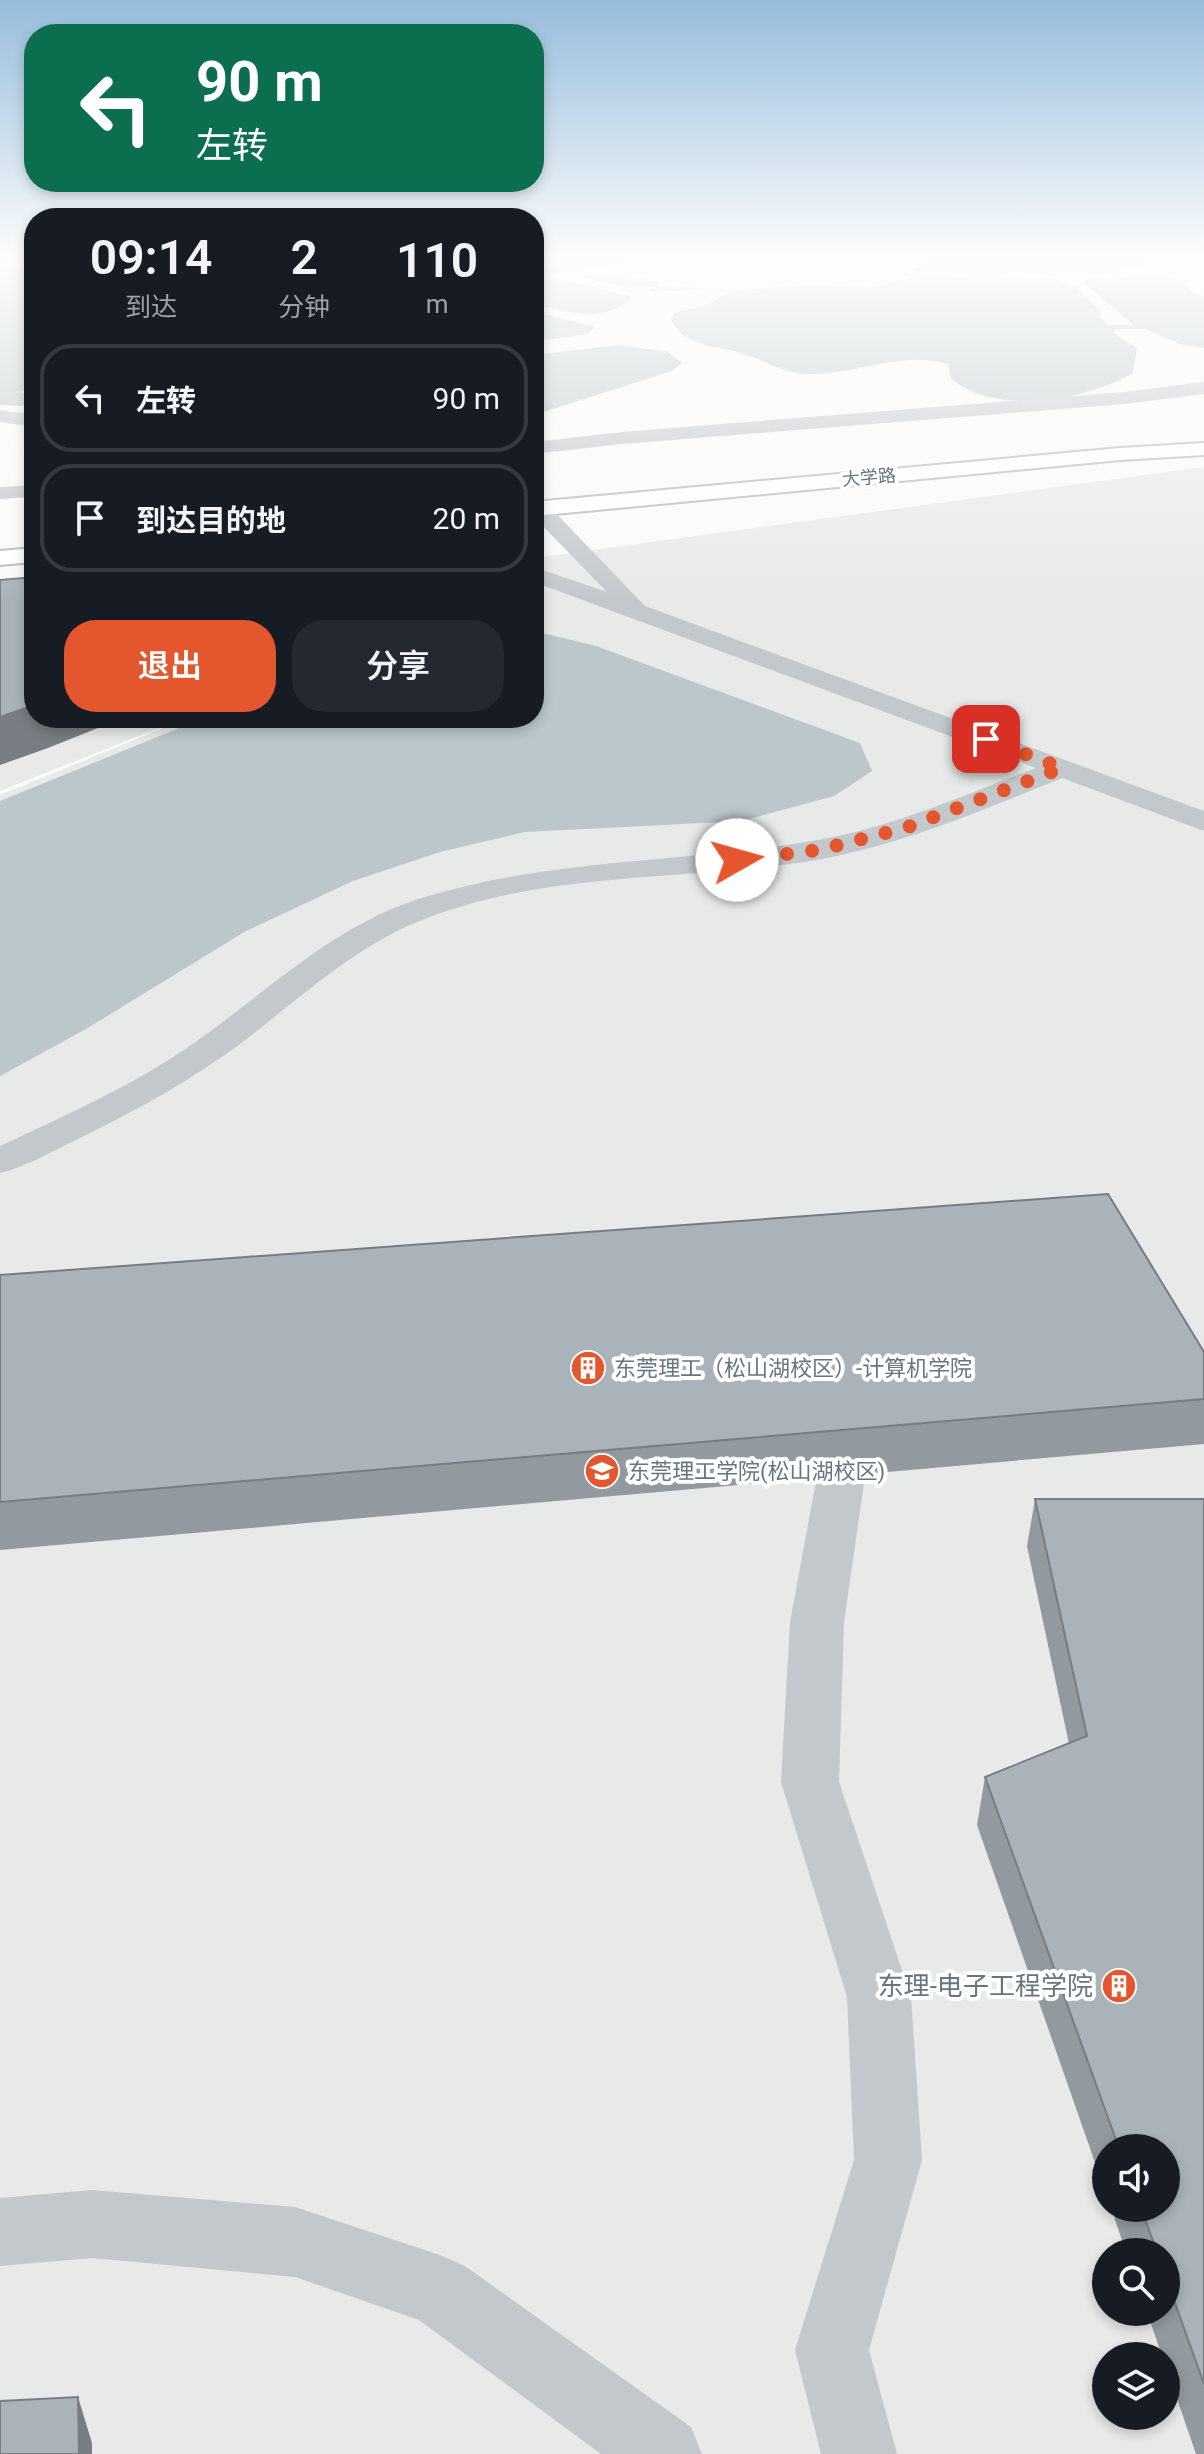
<!DOCTYPE html>
<html lang="zh">
<head>
<meta charset="utf-8">
<style>
  body { margin:0; font-family:Roboto,"Noto Sans SC",sans-serif; background:#242831; color:#f1f3f6; height:100vh; display:flex; flex-direction:column; font-size:30px; white-space:nowrap }
  * { box-sizing:border-box; margin:0 }
  p { font-size:26px; color:#9ea1a6 }
  .icon { flex:none; width:44px; height:44px; fill:none; stroke:currentColor; stroke-width:2; stroke-linecap:round; stroke-linejoin:round }
  .map { position:relative; flex:1; overflow:hidden }
  .panel { position:absolute; left:24px; top:208px; width:520px; height:520px; display:flex; flex-direction:column; background:#171b24; border-radius:32px; box-shadow:0 4px 12px #0003 }
  .panel>* { flex:none }
  .hud { position:absolute; left:24px; top:24px; width:520px; height:168px; border-radius:32px; box-shadow:0 4px 12px #0003; background:#0b6e4f; color:#fff; overflow:hidden }
  .tools { position:absolute; left:1092px; top:2134px; display:grid; gap:16px }
  .tools a { display:grid; place-items:center; width:88px; height:88px; border-radius:50%; background:#171b24; box-shadow:0 4px 12px #0003; font-size:40px }
  .pin { position:absolute; display:grid; place-items:center; width:68px; height:68px; color:#fff; margin:-34px; border-radius:16px; box-shadow:0 4px 12px #0006 }
  .me { position:absolute; width:88px; margin:-44px; rotate:83deg; stroke-linejoin:round; filter:drop-shadow(0 0 6px #0008) }
  .turn { display:flex; align-items:center; gap:28px; height:168px; padding:0 40px; font-size:36px }
  .turn .icon { width:104px; height:104px; stroke-width:2.5 }
  .turn b { display:block; font-size:56px; line-height:68px }
  .eta { display:flex; justify-content:space-evenly; align-items:center; height:136px; text-align:center }
  .eta b { font-size:48px; font-weight:600; line-height:56px }
  .cta { display:flex; gap:16px; margin-top:auto; padding:16px 40px }
  .cta a { flex:1; height:92px; border-radius:32px; background:#e4572e; color:#fff; font-size:32px; font-weight:600; line-height:92px; text-align:center }
  .cta a+a { background:#242831; color:#f1f3f6 }
  ul { padding:0; list-style:none }
  li { display:flex; align-items:center; gap:24px; height:108px; margin:0 16px 12px; padding:0 24px; border:4px solid #363941; border-radius:32px }
  li div { flex:1 }
  li b { display:block; font-size:30px }
  li em { font-style:normal }
  .map>svg:first-child { display:block }
  .built { fill:#e8e9e9; fill-rule:evenodd }
  .water { fill:#bbc7cb }
  .lines { fill:none; stroke-linecap:round; stroke-linejoin:round }
  .primary-casing { stroke:#b5babe; stroke-width:4 }
  .path { stroke:#bbbfc2; stroke-width:2; stroke-dasharray:2 2; stroke-linecap:butt }
  .minor { fill:#c3c8cc; fill-rule:evenodd }
  .primary { fill:#fff; fill-rule:evenodd }
  .wall { fill:#929a9f }
  .shaded-wall { fill:#777d82 }
  .building { fill:#aab3b9; stroke:#777d82; stroke-width:2 }
  .route { stroke:#e4572e; stroke-width:14; stroke-dasharray:0 25.2 }
  .labels { text-anchor:middle; dominant-baseline:central; stroke-width:8; stroke-linejoin:round; paint-order:stroke }
  .far-street-label { font-size:18px; fill:#657683; stroke:#fff }
  .poi-label { font-size:22px; fill:#657683; stroke:#fff; text-anchor:start }
  .near-poi-label { font-size:26px; fill:#657683; stroke:#fff; text-anchor:end }
</style>
</head>
<body>
<div class="map">
<svg width="1204" height="2454" viewBox="0 0 1204 2454">
  <rect width="100%" height="100%" fill="#fafaf8"/>
  <!-- built -->
  <g class="built">
    <path d="M1204,467V2454H0V795L188,718H534V558ZM1106,2148H1166V2208H1106ZM1106,2252H1166V2312H1106ZM1106,2356H1166V2416H1106Z"/>
    <path d="M0,599L34,718H184L0,791Z"/>
  </g>
  <!-- water -->
  <g class="water">
    <path d="M0,258H34V382L22,392L34,402L21,406L0,405Z"/>
    <path d="M534,258H646C618,266 563,274 534,272Z"/>
    <path d="M931,258H1141L1149,268L1084,271H910L919,268V264Z"/>
    <path d="M602,274L657,281L660,286L713,289L657,292L648,290L654,287L618,285L579,277Z"/>
    <path d="M1157,274L1166,275L1204,297V348L1183,345L1144,329H1115L1113,333L1137,348L1133,373C1087,400 993,417 951,378L948,364C902,350 855,375 809,374C781,374 760,357 734,351C709,345 684,345 671,320L674,313L708,305L727,294L745,290L806,285L871,287L921,276L1057,279L1071,284L1100,310V318L1107,325H1134L1084,283L1085,280Z"/>
    <path d="M534,276L569,281L633,297C604,325 569,312 534,304Z"/>
    <path d="M534,312L596,327L586,334L534,342Z"/>
    <path d="M619,345L668,352L682,363L672,371L534,415V355Z"/>
    <path d="M534,631L596,646L860,743L872,771L834,796L742,821L525,832L440,852L353,881L246,931L86,1029L0,1076V801L204,718H534Z"/>
  </g>
  <g class="lines">
    <!-- primary casing -->
    <g class="primary-casing">
      <g id="primary">
        <path d="M1204,443V455L1120,460L534,516V502L1120,448Z"/>
        <path d="M34,548V562L0,565V551Z"/>
      </g>
    </g>
    <!-- path -->
    <g class="path">
      <path d="M0,306L34,311"/>
      <path d="M0,341L34,343"/>
    </g>
    <!-- minor -->
    <g class="minor">
      <path d="M1204,382V394L1125,404L622,444L534,454V442L622,432L1125,392Z"/>
      <path d="M0,410L34,415V427L0,422Z"/>
      <path d="M34,485V497L0,499V487Z"/>
      <path d="M538,501L546,503L645,606L1204,811V831L1062,778C982,810 902,845 816,860C685,882 542,870 417,922C354,948 302,996 248,1038C194,1079 134,1112 72,1142C49,1153 25,1167 0,1173V1146C67,1115 136,1084 197,1041C270,989 337,923 425,897C553,858 688,863 818,840C894,827 964,795 1036,768L534,582V567L607,592L534,517V502Z"/>
      <path d="M841,1459L858,1464L865,1476L844,1622L839,1782L911,1997L922,2160L869,2350L897,2454H821L795,2350L854,2160L847,1997L781,1782L790,1622L817,1476L824,1464Z"/>
      <path d="M92,2190L295,2207L440,2255L465,2266L691,2427L702,2454H601L419,2320L295,2277L92,2258L0,2266V2198Z"/>
    </g>
    <!-- primary -->
    <use href="#primary" class="primary"/>
  </g>
  <!-- wall -->
  <g class="wall">
    <path d="M0,1275L1204,1352V1444L0,1550Z"/>
    <path d="M1035,1499H1204V2454H1196L1166,2367V2356H1162L1147,2312H1166V2252H1126L1111,2208H1166V2148H1106V2194L977,1825L985,1777L1069,1744L1027,1546Z"/>
  </g>
  <!-- shaded-wall -->
  <g class="shaded-wall">
    <path d="M34,705V718H123L48,748L0,765V717Z"/>
    <path d="M78,2397L92,2443V2454H79Z"/>
  </g>
  <!-- building -->
  <g class="building">
    <path d="M34,577V705L0,717V580Z"/>
    <path d="M1108,1194L1204,1352V1399L0,1502V1275Z"/>
    <path d="M1035,1499H1204V2384L1166,2278V2252H1157L1141,2208H1166V2148H1119L985,1777L1087,1736Z"/>
    <path d="M78,2397L79,2454H0V2401Z"/>
  </g>
  <!-- sky -->
  <linearGradient id="sky" x2="0" y2="1"><stop stop-color="#96bcdc"/><stop offset="0.43" stop-color="#fdfdfc"/><stop offset="1" stop-color="#fdfdfc" stop-opacity="0"/></linearGradient>
  <rect width="1204" height="601" fill="url(#sky)"/>
  <g class="lines">
    <!-- route -->
    <path class="route" d="M737,860L819,850L905,828L1062,768L986,739"/>
  </g>
  <!-- icons -->
  <defs>
    <g id="building-disc" transform="scale(1.8)"><circle r="9.5" fill="#e4572e" stroke="#fff"/><path d="M-4-6H4V6H1V3H-1V6H-4ZM-2.5-4.3h1.7v1.8h-1.7ZM.8-4.3h1.7v1.8H.8ZM-2.5-1h1.7V.8h-1.7ZM.8-1h1.7V.8H.8Z" fill="#fff"/></g>
    <g id="university-disc" transform="scale(1.8)"><circle r="9.5" fill="#e4572e" stroke="#fff"/><path d="M0-5L7-2L0 1L-7-2ZM-4 1L0 2.5L4 1V4Q0 6-4 4Z" fill="#fff"/></g>
  </defs>
  <g fill-rule="evenodd">
    <use href="#building-disc" x="588" y="1368"/>
    <use href="#university-disc" x="602" y="1471"/>
    <use href="#building-disc" x="1119" y="1986"/>
  </g>
  <g class="labels">
    <!-- far-street labels -->
    <g class="far-street-label">
      <text transform="translate(869 477) rotate(-5)">大学路</text>
    </g>
    <!-- poi labels -->
    <g class="poi-label">
      <text x="614" y="1368">东莞理工（松山湖校区）-计算机学院</text>
      <text x="628" y="1471">东莞理工学院(松山湖校区)</text>
    </g>
    <!-- near-poi labels -->
    <g class="near-poi-label">
      <text x="1093" y="1986">东理-电子工程学院</text>
    </g>
  </g>
</svg>
<div class="tools">
<a><svg class="icon" aria-label="sound" viewBox="0 0 24 24"><path d="M4 9h4l5-4v14l-5-4H4zM17 9q2 3 0 6"/></svg></a>
<a><svg class="icon" aria-label="search" viewBox="0 0 24 24"><circle cx="10" cy="10" r="6"/><path d="M15 15l6 6"/></svg></a>
<a><svg class="icon" aria-label="layers" viewBox="0 0 24 24"><path d="M12 4l9 5-9 5-9-5zM3 14l9 5 9-5"/></svg></a>
</div>
<div class="pin" style="left:986px;top:739px;background:#d93025"><svg class="icon" aria-label="arrive" viewBox="0 0 24 24"><path d="M6 21V4h12l-3 4 3 4H6"/></svg></div>
<svg class="me" style="left:737px;top:860px" viewBox="-20 -20 40 40"><circle r="19" fill="#fff"/><path d="M0-13L10 11 0 6-10 11z" fill="#e4572e"/></svg>
<div class="hud">
<div class="turn"><svg class="icon" aria-label="left" viewBox="0 0 24 24"><path d="M17 20v-9H6M10 6l-5 5 5 5"/></svg><div><b>90 m</b>左转</div></div>
</div>
<section class="panel">
<div class="eta">
<div><b>09:14</b><p>到达</p></div>
<div><b>2</b><p>分钟</p></div>
<div><b>110</b><p>m</p></div>
</div>
<ul>
<li><svg class="icon" aria-label="left" viewBox="0 0 24 24"><path d="M17 20v-9H6M10 6l-5 5 5 5"/></svg><div><b>左转</b></div><em>90 m</em></li>
<li><svg class="icon" aria-label="arrive" viewBox="0 0 24 24"><path d="M6 21V4h12l-3 4 3 4H6"/></svg><div><b>到达目的地</b></div><em>20 m</em></li>
</ul>
<div class="cta"><a>退出</a><a>分享</a></div>
</section>
</div>
</body>
</html>
